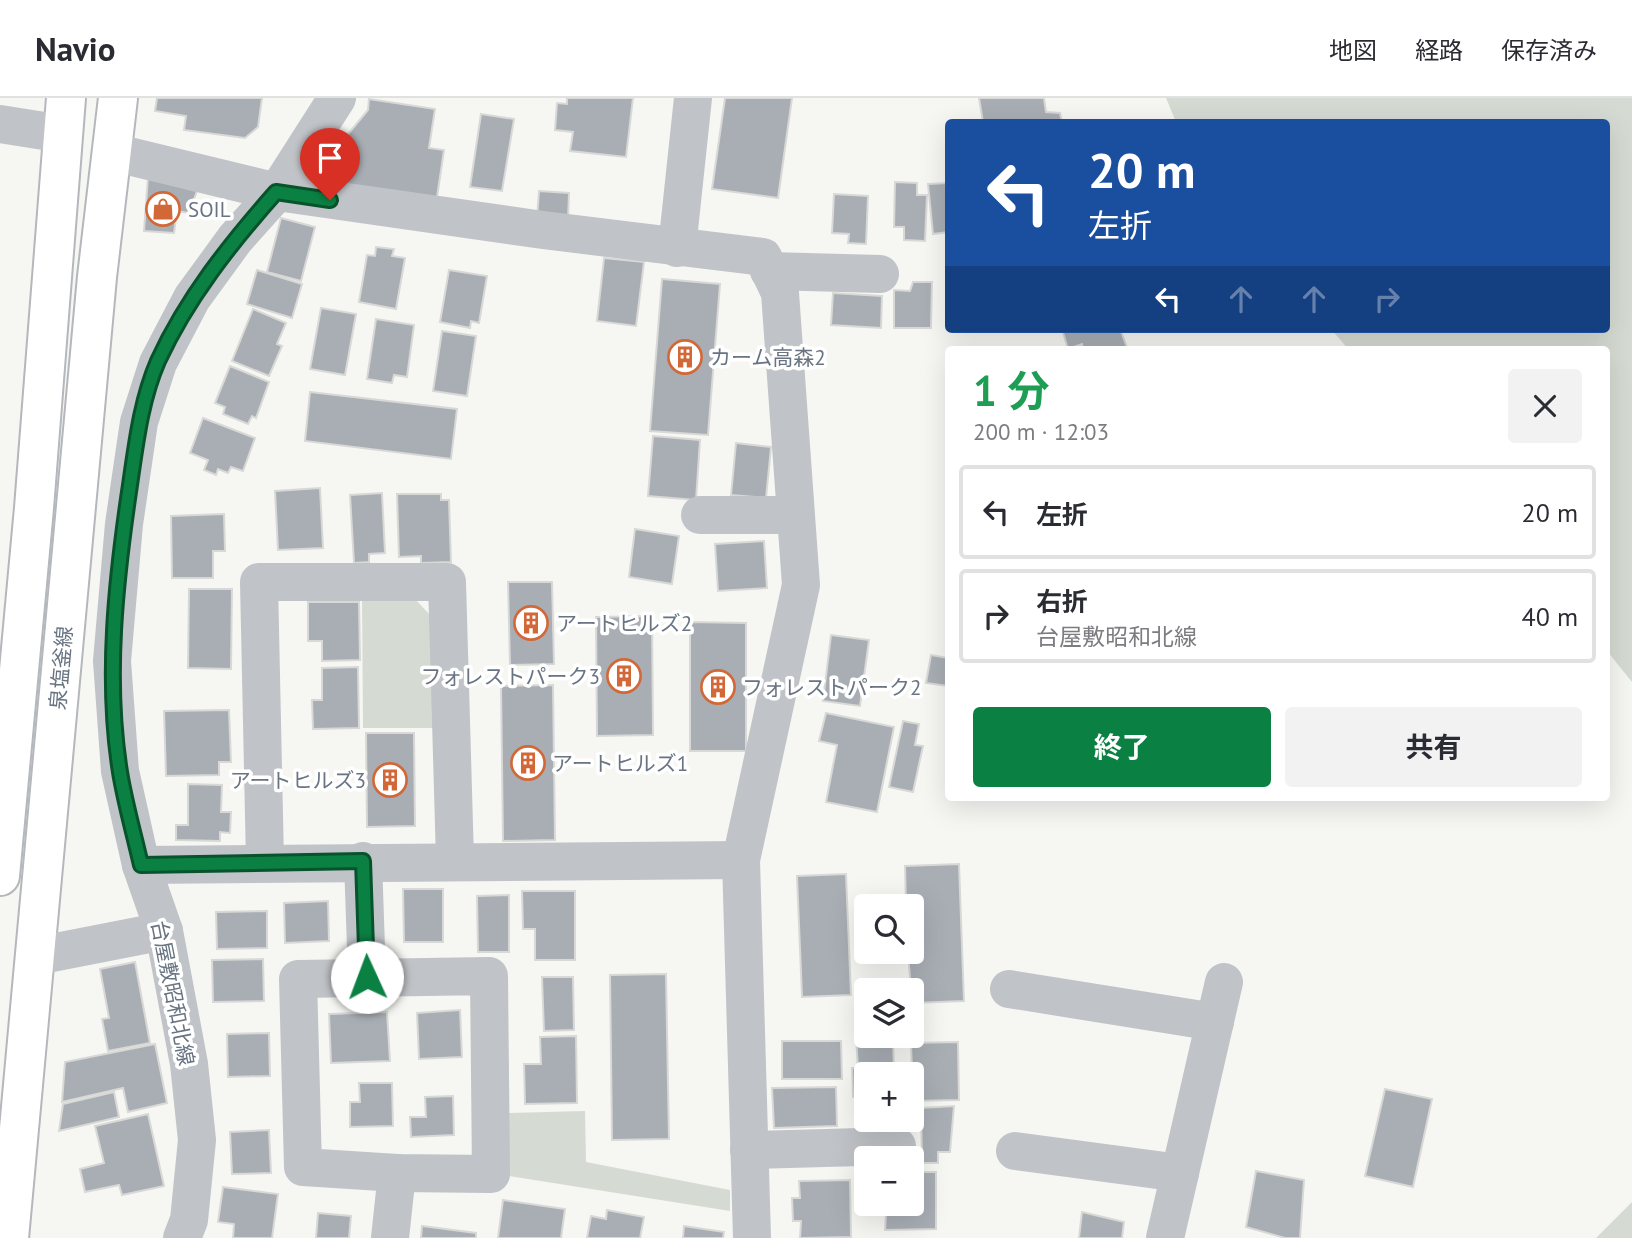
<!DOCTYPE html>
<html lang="ja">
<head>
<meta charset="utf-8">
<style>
  body { margin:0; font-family:"PT Sans","Noto Sans JP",sans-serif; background:#f2f2f3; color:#2b2b33; height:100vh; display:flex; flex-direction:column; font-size:26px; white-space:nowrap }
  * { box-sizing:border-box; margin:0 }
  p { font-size:23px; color:#7c7c81 }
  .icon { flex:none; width:38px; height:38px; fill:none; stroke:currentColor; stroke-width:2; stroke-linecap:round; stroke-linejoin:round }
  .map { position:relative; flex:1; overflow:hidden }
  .side { position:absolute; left:945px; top:248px; width:665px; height:455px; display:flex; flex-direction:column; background:#fff; border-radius:7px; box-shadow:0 7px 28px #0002 }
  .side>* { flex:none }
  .top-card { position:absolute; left:945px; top:21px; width:665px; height:214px; border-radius:7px; box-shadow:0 7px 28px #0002; background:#1a4fa0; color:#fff; overflow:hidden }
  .fabs { position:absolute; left:854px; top:796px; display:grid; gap:14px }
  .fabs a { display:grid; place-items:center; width:70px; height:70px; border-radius:7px; background:#fff; box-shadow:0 7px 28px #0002; font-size:35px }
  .pin { position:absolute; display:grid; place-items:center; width:60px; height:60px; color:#fff; margin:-72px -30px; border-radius:50% 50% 50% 0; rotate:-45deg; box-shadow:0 0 7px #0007 }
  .pin .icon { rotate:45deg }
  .me { position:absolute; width:77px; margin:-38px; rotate:358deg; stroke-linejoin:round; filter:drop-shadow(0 0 5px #0008) }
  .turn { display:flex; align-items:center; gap:24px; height:147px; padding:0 28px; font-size:32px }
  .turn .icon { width:91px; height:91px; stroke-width:2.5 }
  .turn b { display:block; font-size:49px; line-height:60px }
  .lanes { display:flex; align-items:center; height:66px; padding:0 28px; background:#0003; justify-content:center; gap:35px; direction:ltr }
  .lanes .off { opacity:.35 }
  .round { display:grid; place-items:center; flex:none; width:74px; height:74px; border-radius:7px; background:#f2f2f3 }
  .summary { display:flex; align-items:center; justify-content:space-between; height:119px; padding:0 28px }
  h1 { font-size:42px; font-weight:700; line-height:52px; color:#1e9e55 }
  .action { display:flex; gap:14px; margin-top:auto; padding:14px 28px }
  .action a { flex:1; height:80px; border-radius:7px; background:#0b8043; color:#fff; font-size:28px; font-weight:700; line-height:80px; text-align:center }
  .action a+a { background:#f2f2f3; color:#2b2b33 }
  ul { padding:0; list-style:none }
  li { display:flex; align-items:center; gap:21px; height:94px; margin:0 14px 10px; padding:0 14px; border:4px solid #e1e1e2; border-radius:7px }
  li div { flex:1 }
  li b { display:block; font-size:26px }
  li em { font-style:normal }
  header { display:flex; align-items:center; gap:42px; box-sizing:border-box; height:98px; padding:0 35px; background:#fff; border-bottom:2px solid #e1e1e2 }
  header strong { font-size:33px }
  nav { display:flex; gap:38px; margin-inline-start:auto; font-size:24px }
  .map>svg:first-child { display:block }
  .green { fill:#d5dbd3 }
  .building { fill:#a8aeb4; stroke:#d8d8d6; stroke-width:2 }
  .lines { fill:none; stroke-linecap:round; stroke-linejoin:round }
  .major-casing { stroke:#b4b7bb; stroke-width:42 }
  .minor { stroke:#c0c3c7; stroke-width:38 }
  .major { stroke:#fff; stroke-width:38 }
  .route-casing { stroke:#07532c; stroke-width:18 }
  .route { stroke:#0b8043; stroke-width:12 }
  .labels { text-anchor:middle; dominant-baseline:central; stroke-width:7; stroke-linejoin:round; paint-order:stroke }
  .poi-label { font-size:21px; fill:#687482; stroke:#fff; text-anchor:start }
  .street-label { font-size:21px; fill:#687482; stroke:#fff }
</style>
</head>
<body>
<header>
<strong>Navio</strong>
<nav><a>地図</a><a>経路</a><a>保存済み</a></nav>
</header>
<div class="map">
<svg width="1632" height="1140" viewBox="0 0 1632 1140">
  <rect width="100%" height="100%" fill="#f6f6f3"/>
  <!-- green -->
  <g class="green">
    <path d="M1166,0H1632V584L1607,553L1606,252H1349L1331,231H1606V24H1176Z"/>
    <path d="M362,500H414L431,518L434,630H363Z"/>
    <path d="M585,1013L586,1064L730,1092V1113L509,1078V1015Z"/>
    <path d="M1632,1104V1140H1596Z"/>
  </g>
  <!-- building -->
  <g class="building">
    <path d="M157,0H262L258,29L245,40L184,32L186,18L155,13Z"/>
    <path d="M567,0H633L626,59L570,53L573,34L555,32L557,5L567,6Z"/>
    <path d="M725,0H792L778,100L712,91Z"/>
    <path d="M979,0H1044L1046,14L1060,15L1062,24H983Z"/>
    <path d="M369,1L435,11L429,50L444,52L436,106L332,90L339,47L368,12Z"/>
    <path d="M481,16L514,21L502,93L470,89Z"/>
    <path d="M148,79L197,93L189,115L177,113L174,135L144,133Z"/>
    <path d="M895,84L917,85V97H927L925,143L904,142V129H894Z"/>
    <path d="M948,85V134L933,136L928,86Z"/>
    <path d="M539,93L569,95L568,122L537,120Z"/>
    <path d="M834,96L868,98L866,146L848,145L849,136L832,135Z"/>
    <path d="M281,120L315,129L301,183L267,174Z"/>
    <path d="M376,149L394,151L392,158L405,160L396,211L359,204L367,157L375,158Z"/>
    <path d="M604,160L644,164L636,228L597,223Z"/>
    <path d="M257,172L302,186L292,220L247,206Z"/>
    <path d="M449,172L487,178L479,225L471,223L470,230L440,224Z"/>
    <path d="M662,181L720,186L708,337L650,333Z"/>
    <path d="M913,184H932L931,230H894V192L910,193Z"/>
    <path d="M833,195L882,198L881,230L831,227Z"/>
    <path d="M321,210L356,216L345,277L310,271Z"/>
    <path d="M253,211L286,225L277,246L282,248L269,278L232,263Z"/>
    <path d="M376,221L414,227L407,279L394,277L392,285L367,281Z"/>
    <path d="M1062,231H1120L1128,252H1083L1082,246L1068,251Z"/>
    <path d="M442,233L476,238L467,298L433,293Z"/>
    <path d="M230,268L269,284L256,320L252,318L248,326L223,316L225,309L215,305Z"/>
    <path d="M310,294L457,311L451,361L305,343Z"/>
    <path d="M203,320L255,340L243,373L231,369L228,375L218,371L216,377L204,372L208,362L190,355Z"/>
    <path d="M653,338L700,342L696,402L648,398Z"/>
    <path d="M736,345L771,349L766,400L731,397Z"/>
    <path d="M320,390L323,450L278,452L275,393Z"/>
    <path d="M382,395L385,455L369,456V464L354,465L350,397Z"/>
    <path d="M397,396H441V402H449L451,464L421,465V458L399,459Z"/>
    <path d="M224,416L225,453H213V480H172L171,418Z"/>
    <path d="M635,431L679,438L672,486L629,479Z"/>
    <path d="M764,443L767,490L718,493L715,446Z"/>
    <path d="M508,484H552L554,566L510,567Z"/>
    <path d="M189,491H232L231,571L188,570Z"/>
    <path d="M308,504H359L360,562L322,563V543H308Z"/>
    <path d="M652,518L653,637L597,638L596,519Z"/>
    <path d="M690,524L746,525V653H690Z"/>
    <path d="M831,537L869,542L860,608L823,603Z"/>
    <path d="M931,557L948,560V588L926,585Z"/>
    <path d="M358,569L359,630L313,631L312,602H322V570Z"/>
    <path d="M553,587L555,742L503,743L501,588Z"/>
    <path d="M229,612L231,664H219V677L166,678L164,613Z"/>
    <path d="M826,615L894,629L877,714L826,704L837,647L819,643Z"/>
    <path d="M903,623L919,626L915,647L923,648L913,694L889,689Z"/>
    <path d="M366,635H414L415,728L367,729Z"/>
    <path d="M188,686L222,687L221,714H231L230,735L220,734V743L176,742V727H188Z"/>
    <path d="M959,766L964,903L912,905L908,854H912V808H906L905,768Z"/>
    <path d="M846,776L851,897L802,899L797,778Z"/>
    <path d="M403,791H443V844H404Z"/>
    <path d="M522,793H575V862H535V831H523Z"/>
    <path d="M509,797V854H478L477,798Z"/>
    <path d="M328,803L329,843L285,845L284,805Z"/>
    <path d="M267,813V850L217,851L216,814Z"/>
    <path d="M263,861L264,903L213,904L212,862Z"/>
    <path d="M135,864L150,945L108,953L102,921L109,920L100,871Z"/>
    <path d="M666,876L669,1041L612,1042L610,877Z"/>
    <path d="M542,879H573L574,932L544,933Z"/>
    <path d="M460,912L462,959L419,961L417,915Z"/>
    <path d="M387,914L390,963L331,965L329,916Z"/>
    <path d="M269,935L270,978L228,979L227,936Z"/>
    <path d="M576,938L577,1005L525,1006L524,966H541L540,939Z"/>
    <path d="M856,938H893L894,976H866V998L853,999L852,970H858Z"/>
    <path d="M782,943H841L842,981H782Z"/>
    <path d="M958,944L959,1002L913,1003L911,945Z"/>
    <path d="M155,946L167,1005L128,1014L123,990L62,1004L65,964Z"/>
    <path d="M359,985H392L393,1028L350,1029V1004H360Z"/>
    <path d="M836,989L837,1028L774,1030L772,990Z"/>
    <path d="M1385,991L1432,1001L1413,1089L1365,1078Z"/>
    <path d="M114,994L119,1019L59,1033L63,1006Z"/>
    <path d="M453,998L454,1037L411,1039L410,1019H426L425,999Z"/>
    <path d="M954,1008L950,1054H938V1065H922L921,1010Z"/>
    <path d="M148,1016L164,1088L122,1097L119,1087L85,1094L80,1071L104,1065L95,1028Z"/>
    <path d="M269,1032L271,1075L232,1076L230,1034Z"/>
    <path d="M1256,1073L1304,1082L1300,1140H1285L1246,1129Z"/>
    <path d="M912,1074H936V1131L885,1132L886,1115H878L877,1106H912Z"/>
    <path d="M850,1082L851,1139L800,1140L801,1123H793L792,1100H800L799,1083Z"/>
    <path d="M223,1089L278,1096L272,1140H233L234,1126L218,1124Z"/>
    <path d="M503,1102L565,1111L561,1140H498Z"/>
    <path d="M607,1112L644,1119L640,1140H587L591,1118L606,1121Z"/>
    <path d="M1082,1114L1124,1124L1122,1140H1079Z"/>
    <path d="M318,1115L351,1118L349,1140H316Z"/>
    <path d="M422,1128L476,1135V1140H421Z"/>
    <path d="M684,1128L724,1134L723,1140H683Z"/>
  </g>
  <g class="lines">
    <!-- major casing -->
    <g class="major-casing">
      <g id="major">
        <path d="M0,778L34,410L66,0"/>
        <path d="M9,1140L97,179L118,0"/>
      </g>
    </g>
    <!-- minor -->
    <g class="minor">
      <path d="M0,26L63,36"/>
      <path d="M112,54L277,94L543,132L763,159L780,195L801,487L741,762L752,1140"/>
      <path d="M677,150L693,0"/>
      <path d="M769,173L880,176"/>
      <path d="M700,417H795"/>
      <path d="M363,763L367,879"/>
      <path d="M265,764L259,484H447L455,762"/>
      <path d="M141,767L741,762"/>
      <path d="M36,858L164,833"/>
      <path d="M489,878L491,1076L397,1075L303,1069L298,881Z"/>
      <path d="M1009,891L1215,924"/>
      <path d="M749,1052L897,1048"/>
      <path d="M1015,1053L1180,1075"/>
      <path d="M182,1140L189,1122L197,1042L189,966L164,833L141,767L120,673L112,563L124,426L139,324L158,265L192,200L235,141L277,94L337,0"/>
      <path d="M390,1140L397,1075"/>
      <path d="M1165,1140L1224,884"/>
    </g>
    <!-- major -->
    <use href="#major" class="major"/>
  </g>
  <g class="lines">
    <!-- route casing -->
    <g class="route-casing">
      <path id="route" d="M330,102L276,94C230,146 187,200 158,263C141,302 136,346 130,387C116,481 105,580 120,674C125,705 134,736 141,767L363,763L367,879"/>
    </g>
    <!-- route -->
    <use href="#route" class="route"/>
  </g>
  <!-- icons -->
  <defs>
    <g id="shop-ring" transform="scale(1.75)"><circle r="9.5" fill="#fff" stroke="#d26837" stroke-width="1.5"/><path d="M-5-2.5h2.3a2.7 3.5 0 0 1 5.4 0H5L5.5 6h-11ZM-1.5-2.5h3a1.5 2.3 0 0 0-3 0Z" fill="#d26837"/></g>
    <g id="building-ring" transform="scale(1.75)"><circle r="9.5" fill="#fff" stroke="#d26837" stroke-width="1.5"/><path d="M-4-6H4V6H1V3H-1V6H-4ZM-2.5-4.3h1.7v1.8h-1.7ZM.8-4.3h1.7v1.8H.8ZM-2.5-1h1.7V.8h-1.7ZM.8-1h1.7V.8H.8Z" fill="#d26837"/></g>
  </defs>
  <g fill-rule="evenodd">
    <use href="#shop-ring" x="163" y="111"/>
    <use href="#building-ring" x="685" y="259"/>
    <use href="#building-ring" x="531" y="525"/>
    <use href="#building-ring" x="624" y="578"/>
    <use href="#building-ring" x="718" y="589"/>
    <use href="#building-ring" x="528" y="665"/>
    <use href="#building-ring" x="390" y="682"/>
  </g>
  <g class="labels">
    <!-- poi labels -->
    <g class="poi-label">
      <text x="188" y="111">SOIL</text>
      <text x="710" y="259">カーム高森2</text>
      <text x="556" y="525">アートヒルズ2</text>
      <text x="600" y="578" text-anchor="end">フォレストパーク3</text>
      <text x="742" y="589">フォレストパーク2</text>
      <text x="552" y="665">アートヒルズ1</text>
      <text x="366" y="682" text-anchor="end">アートヒルズ3</text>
    </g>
    <!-- street labels -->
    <g class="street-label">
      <text transform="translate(61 570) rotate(-85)">泉塩釜線</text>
      <text transform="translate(173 895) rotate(79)">台屋敷昭和北線</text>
    </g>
  </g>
</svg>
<div class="fabs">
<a><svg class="icon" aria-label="search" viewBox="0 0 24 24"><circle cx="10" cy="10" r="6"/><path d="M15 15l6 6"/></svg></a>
<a><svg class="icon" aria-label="layers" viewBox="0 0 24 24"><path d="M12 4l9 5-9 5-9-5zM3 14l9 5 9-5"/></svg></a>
<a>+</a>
<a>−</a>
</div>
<div class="pin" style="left:330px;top:102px;background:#d93025"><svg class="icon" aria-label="arrive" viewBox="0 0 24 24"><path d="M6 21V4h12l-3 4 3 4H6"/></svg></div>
<svg class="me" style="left:367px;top:879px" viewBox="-20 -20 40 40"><circle r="19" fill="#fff"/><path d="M0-13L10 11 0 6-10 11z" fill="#0b8043"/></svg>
<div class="top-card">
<div class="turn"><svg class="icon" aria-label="left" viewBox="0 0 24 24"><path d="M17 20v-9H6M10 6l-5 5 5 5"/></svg><div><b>20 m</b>左折</div></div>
<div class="lanes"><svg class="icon" aria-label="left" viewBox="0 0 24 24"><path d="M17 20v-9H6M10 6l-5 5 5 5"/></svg><svg class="icon off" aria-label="ahead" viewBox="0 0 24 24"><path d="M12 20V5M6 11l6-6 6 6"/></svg><svg class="icon off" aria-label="ahead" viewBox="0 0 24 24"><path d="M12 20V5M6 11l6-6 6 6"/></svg><svg class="icon off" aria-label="right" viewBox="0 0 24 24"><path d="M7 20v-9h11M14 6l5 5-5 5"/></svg></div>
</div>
<section class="side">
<div class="summary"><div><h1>1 分</h1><p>200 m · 12:03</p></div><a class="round"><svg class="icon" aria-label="close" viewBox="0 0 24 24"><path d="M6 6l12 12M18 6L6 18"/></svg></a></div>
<ul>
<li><svg class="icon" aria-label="left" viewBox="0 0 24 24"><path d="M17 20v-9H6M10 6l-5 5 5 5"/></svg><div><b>左折</b></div><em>20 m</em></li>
<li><svg class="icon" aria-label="right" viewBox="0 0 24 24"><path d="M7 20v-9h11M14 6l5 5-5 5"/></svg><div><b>右折</b><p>台屋敷昭和北線</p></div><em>40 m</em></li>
</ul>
<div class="action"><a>終了</a><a>共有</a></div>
</section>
</div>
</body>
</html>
